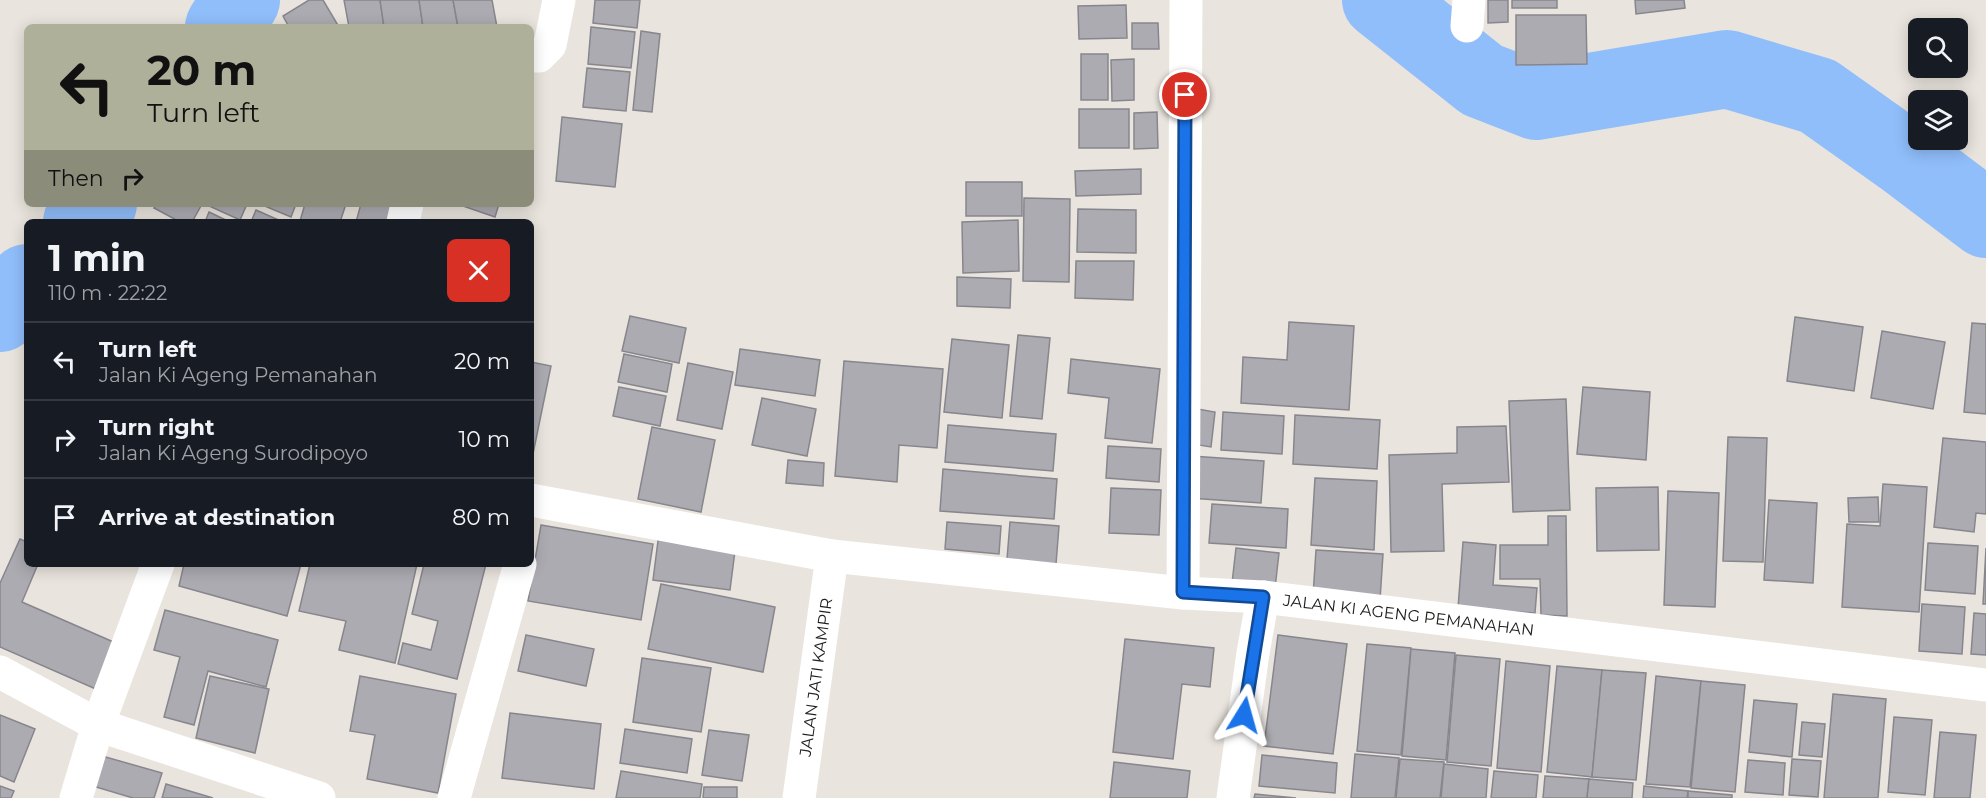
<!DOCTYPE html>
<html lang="en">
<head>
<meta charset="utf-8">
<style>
  body { margin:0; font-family:Montserrat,sans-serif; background:#20242c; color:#f1f3f6; height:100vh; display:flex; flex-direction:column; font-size:22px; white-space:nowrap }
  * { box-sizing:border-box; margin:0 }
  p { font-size:20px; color:#9ea1a6 }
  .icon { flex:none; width:33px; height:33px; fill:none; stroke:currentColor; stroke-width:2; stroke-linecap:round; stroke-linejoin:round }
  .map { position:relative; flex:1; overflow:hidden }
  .sheet { position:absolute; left:24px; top:219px; width:510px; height:348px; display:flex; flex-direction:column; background:#171b24; border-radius:9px; box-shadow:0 3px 15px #0003 }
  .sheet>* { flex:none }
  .hud { position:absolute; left:24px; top:24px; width:510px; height:183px; border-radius:9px; box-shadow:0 3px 15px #0003; background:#afb09a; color:#111; overflow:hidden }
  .buttons { position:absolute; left:1908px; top:18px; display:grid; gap:12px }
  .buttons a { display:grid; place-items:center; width:60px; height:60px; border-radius:9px; background:#171b24; box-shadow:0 3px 15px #0003; font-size:30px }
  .pin { position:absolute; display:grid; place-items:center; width:51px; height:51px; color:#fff; margin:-26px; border:3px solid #fff; border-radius:50%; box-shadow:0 2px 6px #0007 }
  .me { position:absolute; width:66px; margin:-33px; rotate:8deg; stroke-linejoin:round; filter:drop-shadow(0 0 4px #0008) }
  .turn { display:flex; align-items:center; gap:21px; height:126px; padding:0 24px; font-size:27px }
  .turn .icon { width:78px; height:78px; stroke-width:2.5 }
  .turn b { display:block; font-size:42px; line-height:51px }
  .then { display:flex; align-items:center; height:57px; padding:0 24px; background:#0003; gap:12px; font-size:22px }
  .round { display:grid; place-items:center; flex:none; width:63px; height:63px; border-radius:9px; background:#20242c }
  .summary { display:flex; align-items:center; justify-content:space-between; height:102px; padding:0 24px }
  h1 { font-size:36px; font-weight:700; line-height:45px }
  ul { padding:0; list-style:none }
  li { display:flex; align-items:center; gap:18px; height:78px; padding:0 24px; border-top:2px solid #363941 }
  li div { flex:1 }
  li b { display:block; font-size:22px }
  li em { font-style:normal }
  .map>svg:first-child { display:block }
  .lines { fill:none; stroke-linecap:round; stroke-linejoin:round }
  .river { stroke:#90befa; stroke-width:78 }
  .building { fill:#acabb2; stroke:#88868d; stroke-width:1.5 }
  .minor { stroke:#fff; stroke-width:33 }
  .route-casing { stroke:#114b97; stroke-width:15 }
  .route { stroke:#1a73e8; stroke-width:10 }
  .labels { text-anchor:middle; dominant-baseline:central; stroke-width:4.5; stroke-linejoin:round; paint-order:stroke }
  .street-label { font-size:16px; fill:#23211f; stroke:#fff }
</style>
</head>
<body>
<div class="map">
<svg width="1986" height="798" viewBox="0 0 1986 798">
  <rect width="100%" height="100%" fill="#e9e4dd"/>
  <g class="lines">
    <!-- river -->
    <g class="river">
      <path d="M1381,0L1482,80L1536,101L1727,69L1818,96L1904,157L1986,219"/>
      <path d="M224,27L241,0"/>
      <path d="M82,222L98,204"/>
      <path d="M0,313L27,283"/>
    </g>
  </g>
  <!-- building -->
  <g class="building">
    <path d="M309,0H323L339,27H289L283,16Z"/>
    <path d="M344,0H380L384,27H349Z"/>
    <path d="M380,0H419L423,27H384Z"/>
    <path d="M419,0H453L458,27H423Z"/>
    <path d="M453,0H492L497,27H458Z"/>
    <path d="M595,0H640L637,28L593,23Z"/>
    <path d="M1488,0H1508V22L1488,23Z"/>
    <rect x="1512" y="0" width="45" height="8"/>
    <path d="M1635,0H1684L1685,8L1636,14Z"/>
    <path d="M1126,5L1127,38L1079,39L1078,6Z"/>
    <path d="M1516,15H1586L1587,64L1516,65Z"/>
    <path d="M1132,23H1158L1159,49H1132Z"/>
    <path d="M591,27L635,32L631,68L588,64Z"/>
    <path d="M641,31L660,34L652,112L633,110Z"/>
    <rect x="1081" y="54" width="27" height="46"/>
    <path d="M1134,59V100L1112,101L1111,60Z"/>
    <path d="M587,68L630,72L626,111L583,107Z"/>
    <rect x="1079" y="109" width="50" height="39"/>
    <path d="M1157,112L1158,148L1134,149V113Z"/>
    <path d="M562,117L622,124L615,187L556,181Z"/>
    <path d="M1141,169V194L1076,196L1075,171Z"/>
    <rect x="966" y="182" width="56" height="34"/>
    <path d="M1024,198L1070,199L1069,282L1023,281Z"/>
    <path d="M157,204H202L192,222H180L154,208Z"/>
    <path d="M210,204H247L240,220L209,206Z"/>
    <path d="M260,204H296L291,217Z"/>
    <path d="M305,204H346L340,222H304L300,221Z"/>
    <path d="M361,204H397L392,222H356Z"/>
    <path d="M460,204H499L495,217L460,205Z"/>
    <path d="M1078,209L1136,210V253L1077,252Z"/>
    <path d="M256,210L283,222H251Z"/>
    <path d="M209,212L230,222H205Z"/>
    <path d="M1018,220L1019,271L963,273L962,222Z"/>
    <path d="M1076,261H1134L1133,300L1075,298Z"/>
    <path d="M957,277L1011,279L1010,308L957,306Z"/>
    <path d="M630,316L686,328L679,363L622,351Z"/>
    <path d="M1795,317L1863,327L1854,391L1787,381Z"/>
    <path d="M1289,322L1354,326L1349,410L1241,403L1243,357L1287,360Z"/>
    <path d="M1972,323L1986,324V414L1964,412Z"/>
    <path d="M1882,331L1945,342L1933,409L1871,398Z"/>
    <path d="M1018,335L1050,338L1042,419L1010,416Z"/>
    <path d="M952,339L1009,345L1002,418L944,412Z"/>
    <path d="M740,349L820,360L815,396L735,385Z"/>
    <path d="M624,354L672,364L667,392L618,382Z"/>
    <path d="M1071,359L1160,369L1152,443L1105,438L1109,398L1068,393Z"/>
    <path d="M844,361L943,369L937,448L899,445L897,482L835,476Z"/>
    <path d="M531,362L551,366L533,454L531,453Z"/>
    <path d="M688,363L733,372L722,429L677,420Z"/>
    <path d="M619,387L666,396L660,426L613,416Z"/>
    <path d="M1583,387L1650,392L1646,460L1577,454Z"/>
    <path d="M762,398L816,409L807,456L752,445Z"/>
    <path d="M1566,399L1570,510L1513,512L1509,401Z"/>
    <path d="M1192,408L1215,412L1211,447L1186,443Z"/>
    <path d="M1223,412L1284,416L1282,454L1221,450Z"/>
    <path d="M1295,415L1380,420L1377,469L1293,464Z"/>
    <path d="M948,425L1056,434L1053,471L945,462Z"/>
    <path d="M1506,426L1509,482L1442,484L1444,551L1391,552L1389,455L1457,453V427Z"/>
    <path d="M652,427L715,440L701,512L638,499Z"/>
    <path d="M1728,437L1767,438L1763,562L1723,561Z"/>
    <path d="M1943,438L1986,442V514L1976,513L1974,532L1934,527Z"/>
    <path d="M1108,446L1161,449L1159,482L1106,478Z"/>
    <path d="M1191,456L1264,461L1261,503L1189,498Z"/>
    <path d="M788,460L824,463L823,486L786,483Z"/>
    <path d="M943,469L1057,479L1054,519L940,511Z"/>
    <path d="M1315,478L1377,481L1374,550L1311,545Z"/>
    <path d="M1883,484L1927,487L1919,612L1842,607L1847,524L1880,526Z"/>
    <path d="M1658,487L1659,550L1597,551L1596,488Z"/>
    <path d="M1111,488L1161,490L1159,535L1109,533Z"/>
    <path d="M1668,491L1719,493L1715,607L1664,605Z"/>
    <path d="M1878,497L1879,522H1849L1848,498Z"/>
    <path d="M1769,500L1817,503L1813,583L1764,580Z"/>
    <path d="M1212,504L1288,509L1286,548L1209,543Z"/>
    <path d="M1548,516H1566L1567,616L1541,615L1540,579H1500V545H1548Z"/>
    <path d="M947,522L1001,526L999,554L945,549Z"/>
    <path d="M1010,522L1059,526L1056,564L1007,559Z"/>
    <path d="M541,525L653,544L641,620L528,601Z"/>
    <path d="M659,533L736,543L730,590L653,580Z"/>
    <path d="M20,539L27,542V564H38L22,602L118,644L98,690L0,647V583Z"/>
    <path d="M1463,542L1496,545L1493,585L1537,588L1535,613L1458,608Z"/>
    <path d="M1928,543L1978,546L1975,594L1925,590Z"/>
    <path d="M1236,548L1279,553L1274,597L1231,592Z"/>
    <path d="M1986,548V604H1983Z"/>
    <path d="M1316,550L1383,554L1380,600L1313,596Z"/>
    <path d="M184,564H301L287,616L179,586Z"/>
    <path d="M310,564H417L395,663L339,650L346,621L299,611Z"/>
    <path d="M424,564H486L457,679L398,664L403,643L431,650L438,621L412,614Z"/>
    <path d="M661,584L775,607L763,672L648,649Z"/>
    <path d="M1922,604L1965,607L1962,654L1919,651Z"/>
    <path d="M165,610L278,640L266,687L208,671L194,725L164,717L180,657L154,650Z"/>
    <path d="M1974,613L1986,614V655L1971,654Z"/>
    <path d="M526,635L594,649L586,686L518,671Z"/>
    <path d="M1278,635L1347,644L1333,754L1264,746Z"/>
    <path d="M1125,639L1214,648L1210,687L1182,684L1173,759L1113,752Z"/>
    <path d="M1367,644L1411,648L1401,755L1357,751Z"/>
    <path d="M1411,649L1455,653L1446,760L1402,756Z"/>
    <path d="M1456,655L1500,659L1491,766L1447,762Z"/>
    <path d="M642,658L711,668L701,732L633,722Z"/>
    <path d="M1506,661L1550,666L1541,772L1497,768Z"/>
    <path d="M1557,666L1602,670L1592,777L1547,772Z"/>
    <path d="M1602,670L1646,673L1636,780L1592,777Z"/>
    <path d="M210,676L269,689L255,753L196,738Z"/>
    <path d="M360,676L456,694L438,793L367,779L375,735L350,731Z"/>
    <path d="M1656,676L1701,681L1690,787L1646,784Z"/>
    <path d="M1701,681L1745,685L1735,792L1691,788Z"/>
    <path d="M1833,694L1886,699L1878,798H1824Z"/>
    <path d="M1754,700L1797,704L1792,757L1749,752Z"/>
    <path d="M510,713L601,724L594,789L502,778Z"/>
    <path d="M0,715L35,729L14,782L0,776Z"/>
    <path d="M1894,717L1932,720L1925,795L1888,792Z"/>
    <path d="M1802,722L1825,724L1822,757L1799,755Z"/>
    <path d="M625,729L692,739L687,773L620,763Z"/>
    <path d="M709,730L749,735L742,781L702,775Z"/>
    <path d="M1940,732L1976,735L1970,798H1934Z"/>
    <path d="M95,754L162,773L154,798H133L86,784Z"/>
    <path d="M1355,754L1399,758L1395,798H1351Z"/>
    <path d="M1262,755L1337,763L1335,793L1259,786Z"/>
    <path d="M1400,759L1444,762L1440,798H1396Z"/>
    <path d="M1792,759L1821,761L1818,797L1789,795Z"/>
    <path d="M1748,760L1785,763L1783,795L1745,792Z"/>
    <path d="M1114,762L1190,771L1187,798H1110Z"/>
    <path d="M1444,764L1488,769L1486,798H1441Z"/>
    <path d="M621,771L702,784L700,798H616Z"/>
    <path d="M1494,771L1538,775L1536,798H1491Z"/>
    <path d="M1545,776L1589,779L1587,798H1543Z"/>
    <path d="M1589,779L1633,783L1632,798H1587Z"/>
    <path d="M166,784L213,798H162Z"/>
    <path d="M0,786L14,791L11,798H0Z"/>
    <path d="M1644,786L1688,791L1687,798H1643Z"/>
    <path d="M704,787H737V798H703Z"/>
    <path d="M1688,791L1732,795V798H1688Z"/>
    <path d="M1255,794L1296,798H1254Z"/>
  </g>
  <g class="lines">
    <!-- minor -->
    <g class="minor">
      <path d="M1467,26L1469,0"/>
      <path d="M531,56H539L550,45L559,0"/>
      <path d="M403,222L407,204"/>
      <path id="s1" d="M531,500L832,556L1183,593L1263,597L1986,685"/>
      <path d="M1183,593L1186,0"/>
      <path d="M0,672L98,725L319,798"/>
      <path d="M76,798L98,725L158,564"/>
      <path d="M454,798L520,564"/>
      <path id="s2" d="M799,798L832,556"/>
      <path d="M1233,798L1253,653L1263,597"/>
    </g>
  </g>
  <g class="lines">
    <!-- route casing -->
    <g class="route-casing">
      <path id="route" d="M1185,95L1183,592L1263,597L1244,715"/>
    </g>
    <!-- route -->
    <use href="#route" class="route"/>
  </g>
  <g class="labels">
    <!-- street labels -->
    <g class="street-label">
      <text stroke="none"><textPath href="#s1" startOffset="886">JALAN KI AGENG PEMANAHAN</textPath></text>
      <text stroke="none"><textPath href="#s2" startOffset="122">JALAN JATI KAMPIR</textPath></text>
    </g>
  </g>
</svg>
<div class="buttons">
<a><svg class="icon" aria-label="search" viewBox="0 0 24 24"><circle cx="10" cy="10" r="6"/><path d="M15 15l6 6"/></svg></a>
<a><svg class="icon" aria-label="layers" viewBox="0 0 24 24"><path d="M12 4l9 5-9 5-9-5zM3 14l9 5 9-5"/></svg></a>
</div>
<div class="pin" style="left:1185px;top:95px;background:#d93025"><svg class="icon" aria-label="arrive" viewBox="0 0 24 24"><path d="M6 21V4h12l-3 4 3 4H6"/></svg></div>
<svg class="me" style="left:1244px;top:715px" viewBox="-20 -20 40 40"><path d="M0-17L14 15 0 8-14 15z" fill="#1a73e8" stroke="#fff" stroke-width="4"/></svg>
<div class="hud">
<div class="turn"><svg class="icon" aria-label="left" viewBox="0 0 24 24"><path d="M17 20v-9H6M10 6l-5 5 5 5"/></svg><div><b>20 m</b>Turn left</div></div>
<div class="then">Then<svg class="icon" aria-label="right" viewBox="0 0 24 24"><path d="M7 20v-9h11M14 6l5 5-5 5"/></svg></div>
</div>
<section class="sheet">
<div class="summary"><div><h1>1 min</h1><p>110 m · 22:22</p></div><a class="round" style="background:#d93025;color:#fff"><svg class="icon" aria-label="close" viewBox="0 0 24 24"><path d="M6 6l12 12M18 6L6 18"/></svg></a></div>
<ul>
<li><svg class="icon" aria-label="left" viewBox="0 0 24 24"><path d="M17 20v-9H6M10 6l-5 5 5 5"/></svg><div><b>Turn left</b><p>Jalan Ki Ageng Pemanahan</p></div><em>20 m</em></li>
<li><svg class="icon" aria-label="right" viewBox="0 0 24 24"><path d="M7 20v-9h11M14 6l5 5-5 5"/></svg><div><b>Turn right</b><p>Jalan Ki Ageng Surodipoyo</p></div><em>10 m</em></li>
<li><svg class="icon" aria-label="arrive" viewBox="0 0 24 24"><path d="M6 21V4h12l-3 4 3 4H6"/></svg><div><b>Arrive at destination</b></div><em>80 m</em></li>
</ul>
</section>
</div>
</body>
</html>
